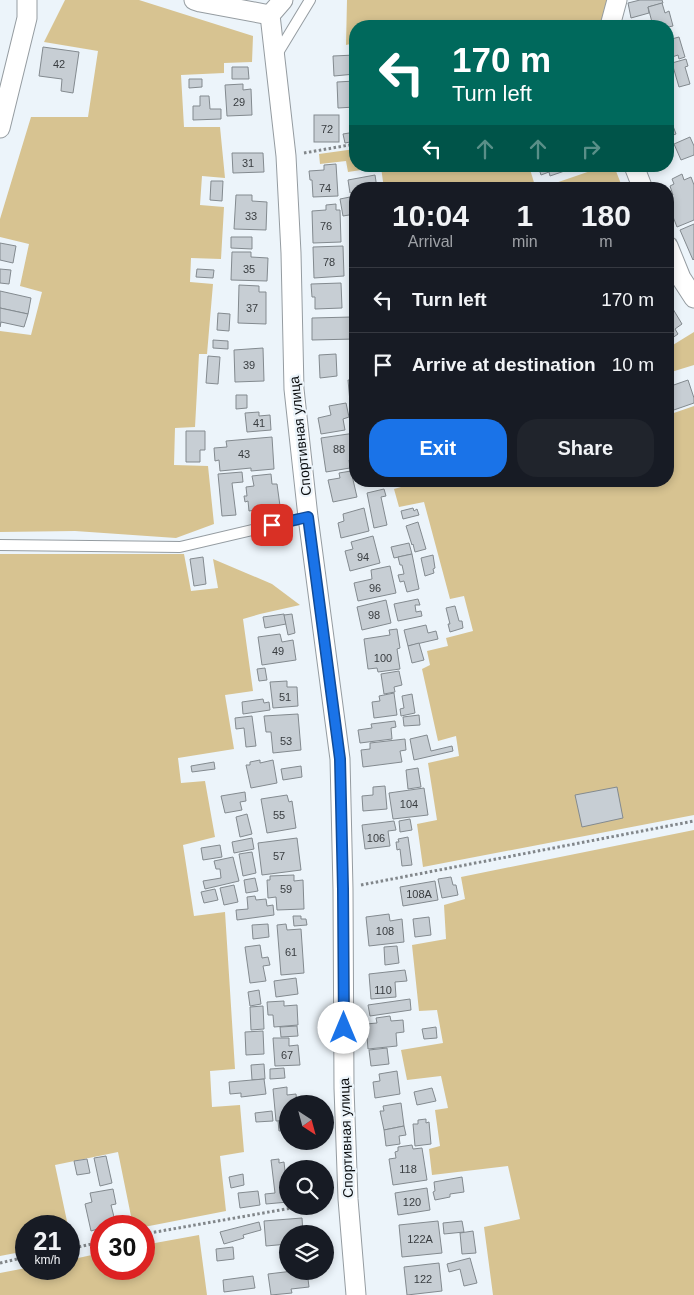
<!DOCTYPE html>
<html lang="en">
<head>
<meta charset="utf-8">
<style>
  body { margin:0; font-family:Arial,sans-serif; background:#20242c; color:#f1f3f6; height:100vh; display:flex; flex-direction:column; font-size:19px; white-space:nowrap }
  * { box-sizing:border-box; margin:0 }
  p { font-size:16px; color:#9ea1a6 }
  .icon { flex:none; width:28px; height:28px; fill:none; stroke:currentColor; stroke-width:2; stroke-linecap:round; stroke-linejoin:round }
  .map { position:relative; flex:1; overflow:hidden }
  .panel { position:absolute; left:349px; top:182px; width:325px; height:305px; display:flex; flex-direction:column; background:#171b24; border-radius:20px; box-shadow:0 2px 8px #0003 }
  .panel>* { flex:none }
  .guide { position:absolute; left:349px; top:20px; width:325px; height:152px; border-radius:20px; box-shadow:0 2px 8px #0003; background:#00695c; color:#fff; overflow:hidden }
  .needle { width:32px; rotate:144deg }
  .fabs { position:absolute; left:279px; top:1095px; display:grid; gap:10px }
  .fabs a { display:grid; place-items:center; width:55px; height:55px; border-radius:50%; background:#171b24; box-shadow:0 2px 8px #0003; font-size:25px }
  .speed { position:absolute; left:15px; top:1215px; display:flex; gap:10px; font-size:25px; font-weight:700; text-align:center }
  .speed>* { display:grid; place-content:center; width:65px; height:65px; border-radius:50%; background:#171b24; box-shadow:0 2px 8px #0003; line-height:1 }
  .speed small { font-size:12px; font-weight:400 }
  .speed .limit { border:8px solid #d22; background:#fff; color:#111 }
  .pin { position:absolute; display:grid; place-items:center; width:42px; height:42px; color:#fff; margin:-21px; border-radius:10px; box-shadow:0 2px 8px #0006 }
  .me { position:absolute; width:55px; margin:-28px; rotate:0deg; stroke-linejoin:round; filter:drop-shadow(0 0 4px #0008) }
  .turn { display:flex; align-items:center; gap:18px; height:105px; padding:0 20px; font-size:22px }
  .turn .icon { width:65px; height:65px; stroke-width:2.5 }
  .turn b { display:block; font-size:35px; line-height:42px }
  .lanes { display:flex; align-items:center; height:48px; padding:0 20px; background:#0003; justify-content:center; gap:25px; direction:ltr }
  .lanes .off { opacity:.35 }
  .eta { display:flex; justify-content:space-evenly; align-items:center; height:85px; text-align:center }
  .eta b { font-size:30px; font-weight:700; line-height:35px }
  .cta { display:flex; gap:10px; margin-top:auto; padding:10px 20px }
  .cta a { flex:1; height:58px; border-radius:20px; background:#1a73e8; color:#fff; font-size:20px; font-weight:700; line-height:58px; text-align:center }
  .cta a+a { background:#20242c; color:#f1f3f6 }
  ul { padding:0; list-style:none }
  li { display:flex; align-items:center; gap:15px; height:65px; padding:0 20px; border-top:1px solid #363941 }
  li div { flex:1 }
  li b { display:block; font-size:19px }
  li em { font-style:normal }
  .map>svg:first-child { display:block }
  .green { fill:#d7c391 }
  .building { fill:#c7ced4; stroke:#838a8f }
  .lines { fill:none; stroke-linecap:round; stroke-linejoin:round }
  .lane-casing { stroke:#959ca1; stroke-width:12 }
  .street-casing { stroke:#959ca1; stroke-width:21 }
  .path { stroke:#81868a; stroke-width:3; stroke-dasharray:2.5 2.5; stroke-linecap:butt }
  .lane { stroke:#fff; stroke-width:10 }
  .street { stroke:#fff; stroke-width:19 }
  .route-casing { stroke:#114b97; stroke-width:12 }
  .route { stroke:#1a73e8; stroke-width:9 }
  .labels { text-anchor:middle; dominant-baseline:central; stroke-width:4.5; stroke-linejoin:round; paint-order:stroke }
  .number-label { font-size:11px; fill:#393d40 }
  .street-label { font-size:14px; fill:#0a0d0f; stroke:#ecf4fa }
</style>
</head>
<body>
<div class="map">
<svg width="694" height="1295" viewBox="0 0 694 1295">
  <rect width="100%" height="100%" fill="#ecf4fa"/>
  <!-- green -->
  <g class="green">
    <path d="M65,0H139L253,36L252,62L224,63V73L181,75L184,127H220L225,178L202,176L200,205L224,207L221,259L191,258L190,282L213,284L207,354H199L195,427L175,428L174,465L208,466L214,524L176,538L75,531L0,532V331L31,335L42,292L20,286L29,244L0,237V219L31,117H88L98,51L44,42Z"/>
    <path d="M347,0H610L603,26H355V43L346,45Z"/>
    <path d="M355,149V166H529L536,189H384L381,167L348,172L346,161L320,164L319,154Z"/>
    <path d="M605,166H614L623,189H538Z"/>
    <path d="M694,332V365L668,373V348Z"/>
    <path d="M694,406V815L423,867L417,824L437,820L428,763L459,756L456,736L438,741L422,669L430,665L427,651L448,646L446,638L473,631L464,596L450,599L424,502L399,507L394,489L422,481H668V415Z"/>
    <path d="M0,554H184L191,591L218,588L213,559L272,584L300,605L260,614L243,619L253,691L225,695L234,749L178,758L181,783L205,781L215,837L183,845L194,916L225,912L235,1069L210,1071L212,1107L240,1105L244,1152L220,1156L226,1211L144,1227L133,1226L118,1152L55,1165L68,1226H26V1251L0,1256Z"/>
    <path d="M694,830V1295H493L484,1227L520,1219L508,1166L432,1175L429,1149L440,1146L435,1110L448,1108L441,1076L407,1080L401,1050L443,1043L437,1010L419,1011L412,945L446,939L444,905L465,899L461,877Z"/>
    <path d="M199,1235L207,1295H0V1273L26,1268L69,1269V1260L101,1253V1269H144V1245Z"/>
  </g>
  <!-- building -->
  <g class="building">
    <path d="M640,0H662L663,3L648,7L649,13L631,18L628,3Z"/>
    <path d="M662,3L665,13L669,11L673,26L668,27L653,26L648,7Z"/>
    <path d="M679,37L685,57L679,59L678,55L672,57L668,43V40Z"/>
    <path d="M43,47L79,52L73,93L61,91L62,79L39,76Z"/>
    <path d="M355,55V74L334,76L333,56Z"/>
    <path d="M686,59L688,66L685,67L690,84L679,87L672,63Z"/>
    <path d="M232,67H248L249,79H232Z"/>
    <path d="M189,79H202V87L189,88Z"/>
    <path d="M355,81V107L338,108L337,82Z"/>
    <path d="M243,84V90L251,89L252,115L227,116L225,85Z"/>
    <path d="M200,96H209L210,109H221V119L193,120V106H200Z"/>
    <rect x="314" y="115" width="25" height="27"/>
    <path d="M670,118L676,134L668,137V119Z"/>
    <path d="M355,132V141L345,143L343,134Z"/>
    <path d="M690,137L694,146V155L681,160L674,144Z"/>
    <path d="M232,153H263L264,172L233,173Z"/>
    <path d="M336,164L338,196L313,197L312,180H310L309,171L324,170V165Z"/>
    <path d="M538,166H579L550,176L549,172L541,175Z"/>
    <path d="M682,174L684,180L691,177L694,185V220L677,227L668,204V197L673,195L670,186L674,184L672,179Z"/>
    <path d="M375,175L377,188L355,189V192L350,193L348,180Z"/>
    <path d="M211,181H223L222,201L210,200Z"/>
    <path d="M236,195H252V201L267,202L266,230L234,229Z"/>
    <path d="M355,196V214L343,216L340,199Z"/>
    <path d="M336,204V210H340L341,242L313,243L312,211L326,210V205Z"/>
    <path d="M694,224V259L693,260L680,230Z"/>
    <path d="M231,237H252V249L231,248Z"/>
    <path d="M0,243L16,246L13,263L0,260Z"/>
    <path d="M343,246L344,276L314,278L313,247Z"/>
    <path d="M232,252H251V257L268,258L267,281L231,280Z"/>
    <path d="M0,269L11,270L9,284L0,283Z"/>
    <path d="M197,269L214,270L213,278L196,277Z"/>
    <path d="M341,283L342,308L315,309V297H312L311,284Z"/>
    <path d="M239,285L259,286V292H266V324L238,323Z"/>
    <path d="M0,291L31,298L28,314L0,308Z"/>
    <path d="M670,304L682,324L675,329L678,334L668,341V306Z"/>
    <path d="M0,308L28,314L24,327L1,322L0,327Z"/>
    <path d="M218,313L230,314L229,331L217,330Z"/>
    <path d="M352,317V330H355V339L312,340V318Z"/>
    <path d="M213,340L228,341V349L213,348Z"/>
    <path d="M263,348L264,381L235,382L234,350Z"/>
    <path d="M336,354L337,376L320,378L319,355Z"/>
    <path d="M208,356L220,357L218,384L206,383Z"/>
    <path d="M348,380H355V401L350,402Z"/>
    <path d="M688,380L694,398V403L668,412V387Z"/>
    <path d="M236,395H247V408L236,409Z"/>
    <path d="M346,403L349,417L343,419L345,430L321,434L318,418L331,415L329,406Z"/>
    <path d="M259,412V416L270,415L271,430L247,432L245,413Z"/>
    <path d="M186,431H205V450H200V462H186Z"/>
    <path d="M355,433V459L349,460L350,468L326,472L321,438Z"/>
    <path d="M272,437L274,469L251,471V468L220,471L219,460L215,461L214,448L227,447L226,441Z"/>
    <path d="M351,471L357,497L333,502L328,480L340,478L339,473Z"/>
    <path d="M242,472L243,482L232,483L236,515L222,516L218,474Z"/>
    <path d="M271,474L272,484H277L280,506L249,511L248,501L245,502L244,496H247L246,487L254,486L252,476Z"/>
    <path d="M384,489L386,496L381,497L387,525L374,528L367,493Z"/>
    <path d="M364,508L369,531L341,538L338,523L344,521L343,514Z"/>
    <path d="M413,508L414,511L417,509L419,515L403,519L401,511Z"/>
    <path d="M418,522L426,549L415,552L413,544L412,545L406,526Z"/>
    <path d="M373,536L380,563L350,571L345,551L353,549L351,542Z"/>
    <path d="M409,543L412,554L394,558L391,547Z"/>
    <path d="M412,554L419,589L407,592L404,581L400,582L398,575L404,574L402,565H400L398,557Z"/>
    <path d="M433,555L435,568L433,569L434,573L425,576L421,558Z"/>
    <path d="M203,557L206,584L194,586L190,559Z"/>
    <path d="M390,566L396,593L358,601L354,583L372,579L371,570Z"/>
    <path d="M418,599L420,605H415L416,612L421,611L422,616L398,621L394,604Z"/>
    <path d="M386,600L391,623L362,630L357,607Z"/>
    <path d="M455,606L459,621H462L463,628L450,632L448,624H450L446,608Z"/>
    <path d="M284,614L286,624L265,628L263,617Z"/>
    <path d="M292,614L295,633L288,635L284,615Z"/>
    <path d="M426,625L428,633L436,631L438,639L408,646L404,630Z"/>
    <path d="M397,629L400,648L397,649L400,669L378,672L377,668L368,669L364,639L390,635L389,630Z"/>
    <path d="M280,634L282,642L293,640L296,660L262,665L258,637Z"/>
    <path d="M419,643L424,660L412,663L408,646Z"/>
    <path d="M265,668L267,680L259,681L257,669Z"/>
    <path d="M399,671L402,685L394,687L395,692L384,694L381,674Z"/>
    <path d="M287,681V687H297L298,706L273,708L270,682Z"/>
    <path d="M394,693L397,715L374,718L372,702L380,701L379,696Z"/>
    <path d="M412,694L415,713L401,716L400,709L404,708L402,696Z"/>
    <path d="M263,699L264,703L269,702L270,710L243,714L242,702Z"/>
    <path d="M298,714L301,750L273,753L271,732H266L264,716Z"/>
    <path d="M419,715L420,725L404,726L403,717Z"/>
    <path d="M252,716L256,746L246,747L244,728L236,729L235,718Z"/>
    <path d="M395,721L396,727L391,728L392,739L360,743L358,730L372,728L371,724Z"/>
    <path d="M427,735L431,751L452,746L453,751L414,760L410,739Z"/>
    <path d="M405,739L406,750L400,751L402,762L363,767L361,750L370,749V743Z"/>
    <path d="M260,760V763L273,760L277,783L251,788L246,765H250V762Z"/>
    <path d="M214,762L215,769L192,772L191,766Z"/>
    <path d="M301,766L302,777L283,780L281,769Z"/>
    <path d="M418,768L421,787L408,789L406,770Z"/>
    <path d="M385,786L387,809L363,811L362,796L373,795V787Z"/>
    <path d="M617,787L623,818L582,827L575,795Z"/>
    <path d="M424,788L428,815L393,819L389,793Z"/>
    <path d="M245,792L246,801L240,802L242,810L225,813L221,796Z"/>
    <path d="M287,795L289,802L292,801L296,828L267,833L261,799Z"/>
    <path d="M247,814L252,834L240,837L236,817Z"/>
    <path d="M410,819L412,830L400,832L399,821Z"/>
    <path d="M394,821L396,830L388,831L390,846L365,849L362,825Z"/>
    <path d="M408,837L412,865L402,866L400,849L397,850L396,842H399L398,839Z"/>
    <path d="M252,838L254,849L234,853L232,842Z"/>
    <path d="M297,838L301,870L262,875L258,843Z"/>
    <path d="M220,845L222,857L203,860L201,848Z"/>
    <path d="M252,852L256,873L243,876L239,854Z"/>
    <path d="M233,857L239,881L205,889L203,881L221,878L220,869H216L214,861Z"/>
    <path d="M294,875V881L303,880L304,909L277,910L276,897L268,898L267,880H270V876Z"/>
    <path d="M451,877L453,885H456L458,895L442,898L438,879Z"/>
    <path d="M255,878L258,891L246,893L244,880Z"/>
    <path d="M435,881L438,900L403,906L400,887Z"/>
    <path d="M234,885L238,902L224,905L220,888Z"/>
    <path d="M215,889L218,900L204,903L201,892Z"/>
    <path d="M255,896L256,900L266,899L267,906L273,905L274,915L237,920L236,910L248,909L247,897Z"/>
    <path d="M389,914L390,921L402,919L404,942L369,946L366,917Z"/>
    <path d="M293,916H301V919H306L307,925L294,926Z"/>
    <path d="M429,917L431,935L415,937L413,919Z"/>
    <path d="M268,924L269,937L253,939L252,925Z"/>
    <path d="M286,924L287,930L301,929L304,973L281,975L277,925Z"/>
    <path d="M260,945L262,958L268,957L270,965L263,966L266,981L250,983L245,947Z"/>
    <path d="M397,946L399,963L385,965L384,947Z"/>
    <path d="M405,970L407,981L395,982L396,997L371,999L369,974Z"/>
    <path d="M296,978L298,994L276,997L274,981Z"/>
    <path d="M259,990L261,1004L250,1006L248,992Z"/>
    <path d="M410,999L411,1010L370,1016L368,1005Z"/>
    <path d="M284,1001V1006L297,1005L298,1025L274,1027L273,1015H268L267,1002Z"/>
    <path d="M263,1006L264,1029L251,1030L250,1007Z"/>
    <path d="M390,1016L391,1021L403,1020L404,1032L396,1033L397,1046L368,1049L366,1024L377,1023L376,1018Z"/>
    <path d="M297,1026L298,1036L281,1037L280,1027Z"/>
    <path d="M436,1027L437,1038L424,1039L422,1029Z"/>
    <path d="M263,1031L264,1054L246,1055L245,1032Z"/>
    <path d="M273,1038H289V1046L298,1045L300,1065L275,1066Z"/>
    <path d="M387,1048L389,1064L371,1066L369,1050Z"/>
    <path d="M264,1064L265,1079L252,1080L251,1065Z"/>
    <path d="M284,1068L285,1078L270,1079V1069Z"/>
    <path d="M397,1071L400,1094L375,1098L373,1082L380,1081L379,1074Z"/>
    <path d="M264,1079L266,1094L241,1097V1093L230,1094L229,1082Z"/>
    <path d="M287,1087V1095L296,1094L297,1104H288V1120L276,1121L273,1089Z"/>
    <path d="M432,1088L436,1101L417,1105L414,1092Z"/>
    <path d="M401,1103L404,1126L384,1130L380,1111H384L383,1106Z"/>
    <path d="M272,1111L273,1121L256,1122L255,1113Z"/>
    <path d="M426,1119V1123L429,1122L431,1144L415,1146L413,1124H418V1120Z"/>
    <path d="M278,1121H288V1130L279,1131Z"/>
    <path d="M404,1126L406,1135L399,1136L400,1144L386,1146L384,1130Z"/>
    <path d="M412,1145L413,1149L422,1148L427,1180L393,1185L389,1159L396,1158L395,1152L398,1151V1147Z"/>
    <path d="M106,1156L112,1183L100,1186L94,1158Z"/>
    <path d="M87,1159L90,1173L77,1175L74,1161Z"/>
    <path d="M279,1159V1163L284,1162L285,1171H288V1202L266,1204L265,1194L275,1193L271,1160Z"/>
    <path d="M243,1174L244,1185L231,1188L229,1177Z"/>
    <path d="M462,1177L464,1192L450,1194V1197L435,1200L433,1192L435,1191L434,1182Z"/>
    <path d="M427,1188L430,1210L398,1215L395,1193Z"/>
    <path d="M113,1189L116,1204L111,1205L116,1225L101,1226V1228L91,1231L85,1204L92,1202L90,1193Z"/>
    <path d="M258,1191L260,1205L240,1208L238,1193Z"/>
    <path d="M302,1218L303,1234H288V1244L266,1246L264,1221Z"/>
    <path d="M438,1221L442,1253L402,1257L399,1225Z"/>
    <path d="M462,1221L464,1232L444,1234L443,1223Z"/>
    <path d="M259,1222L261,1230L243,1235L244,1238L224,1244L220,1232Z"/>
    <path d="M473,1231L476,1253L462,1254L460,1233Z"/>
    <path d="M233,1247L234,1259L217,1261L216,1249Z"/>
    <path d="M470,1258L477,1283L464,1286L460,1269L449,1272L447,1264Z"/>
    <path d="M439,1263L442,1291L407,1295L404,1267Z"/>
    <path d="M293,1271H307L309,1287L291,1289L292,1293L271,1295L268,1274Z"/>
    <path d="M253,1276L255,1288L224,1292L223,1280Z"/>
  </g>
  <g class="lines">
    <!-- lane casing -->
    <g class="lane-casing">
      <g id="lane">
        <path d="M276,56L310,0"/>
        <path d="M0,545L180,547L308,517"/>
      </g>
    </g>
    <!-- street casing -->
    <g class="street-casing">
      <g id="street">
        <path d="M194,0L200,2L270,15"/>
        <path d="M283,0L270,15L286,156L291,253L294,389L308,517L340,759L343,889L344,1088L348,1199L356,1295"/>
        <path d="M610,26L617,0"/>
        <path d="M0,128L27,18V0"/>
        <path d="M634,166L643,189"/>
        <path d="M668,246L681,278L694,298"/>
      </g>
    </g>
    <!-- path -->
    <g class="path">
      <path d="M304,153L355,144"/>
      <path d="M361,885L694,821"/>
      <path d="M144,1234L303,1206"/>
      <path d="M69,1249L101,1242"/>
      <path d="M0,1263L26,1257"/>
    </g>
    <!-- lane -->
    <use href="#lane" class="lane"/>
    <!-- street -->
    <use href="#street" class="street"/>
  </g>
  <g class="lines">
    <!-- route casing -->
    <g class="route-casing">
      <path id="route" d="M272,525L308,517L340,759L343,889L344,1028"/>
    </g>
    <!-- route -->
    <use href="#route" class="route"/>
  </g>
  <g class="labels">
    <!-- number labels -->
    <g class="number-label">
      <text x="59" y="64">42</text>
      <text x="239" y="102">29</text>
      <text x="327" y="129">72</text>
      <text x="248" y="163">31</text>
      <text x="325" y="188">74</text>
      <text x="251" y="216">33</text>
      <text x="326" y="226">76</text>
      <text x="329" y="262">78</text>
      <text x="249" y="269">35</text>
      <text x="252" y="308">37</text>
      <text x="249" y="365">39</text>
      <text x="259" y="423">41</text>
      <text x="339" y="449">88</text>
      <text x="244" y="454">43</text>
      <text x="363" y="557">94</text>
      <text x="375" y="588">96</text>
      <text x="374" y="615">98</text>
      <text x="278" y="651">49</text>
      <text x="383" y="658">100</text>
      <text x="285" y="697">51</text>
      <text x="286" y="741">53</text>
      <text x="409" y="804">104</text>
      <text x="279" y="815">55</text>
      <text x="376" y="838">106</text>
      <text x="279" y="856">57</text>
      <text x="286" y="889">59</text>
      <text x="419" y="894">108А</text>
      <text x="385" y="931">108</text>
      <text x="291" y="952">61</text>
      <text x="383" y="990">110</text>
      <text x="287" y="1055">67</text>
      <text x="408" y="1169">118</text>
      <text x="412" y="1202">120</text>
      <text x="420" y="1239">122А</text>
      <text x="423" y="1279">122</text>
    </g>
    <!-- street labels -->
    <g class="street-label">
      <text transform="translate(300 436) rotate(-96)">Спортивная улица</text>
      <text transform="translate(346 1138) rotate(-92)">Спортивная улица</text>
    </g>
  </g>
</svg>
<div class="fabs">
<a><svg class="needle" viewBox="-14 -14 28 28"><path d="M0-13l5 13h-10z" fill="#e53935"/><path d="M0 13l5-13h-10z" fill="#9ea1a6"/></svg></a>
<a><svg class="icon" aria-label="search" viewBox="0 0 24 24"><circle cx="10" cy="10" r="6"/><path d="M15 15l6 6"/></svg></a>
<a><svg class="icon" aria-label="layers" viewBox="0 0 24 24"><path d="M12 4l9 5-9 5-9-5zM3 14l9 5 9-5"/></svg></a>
</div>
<div class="speed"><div>21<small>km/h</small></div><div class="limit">30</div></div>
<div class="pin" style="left:272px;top:525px;background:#d93025"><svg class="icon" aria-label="arrive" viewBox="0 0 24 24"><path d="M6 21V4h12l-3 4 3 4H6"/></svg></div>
<svg class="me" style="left:344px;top:1028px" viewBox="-20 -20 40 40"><circle r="19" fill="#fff"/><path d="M0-13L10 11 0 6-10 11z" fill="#1a73e8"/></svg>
<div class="guide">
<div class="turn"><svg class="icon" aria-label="left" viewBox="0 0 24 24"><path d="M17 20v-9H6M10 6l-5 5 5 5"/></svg><div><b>170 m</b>Turn left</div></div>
<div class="lanes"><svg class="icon" aria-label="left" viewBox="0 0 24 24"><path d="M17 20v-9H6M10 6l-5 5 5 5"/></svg><svg class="icon off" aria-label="ahead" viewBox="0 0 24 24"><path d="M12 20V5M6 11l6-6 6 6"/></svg><svg class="icon off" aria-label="ahead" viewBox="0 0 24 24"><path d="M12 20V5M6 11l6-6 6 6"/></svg><svg class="icon off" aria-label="right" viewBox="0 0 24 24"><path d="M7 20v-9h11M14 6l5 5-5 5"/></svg></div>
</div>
<section class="panel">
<div class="eta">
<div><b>10:04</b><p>Arrival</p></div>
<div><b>1</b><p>min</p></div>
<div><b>180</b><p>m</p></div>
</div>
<ul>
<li><svg class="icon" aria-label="left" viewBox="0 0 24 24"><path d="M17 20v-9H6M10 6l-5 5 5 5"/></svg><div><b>Turn left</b></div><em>170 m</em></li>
<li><svg class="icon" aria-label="arrive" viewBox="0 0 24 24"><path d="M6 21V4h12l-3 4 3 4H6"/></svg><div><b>Arrive at destination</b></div><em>10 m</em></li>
</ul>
<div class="cta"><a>Exit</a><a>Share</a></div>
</section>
</div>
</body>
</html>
